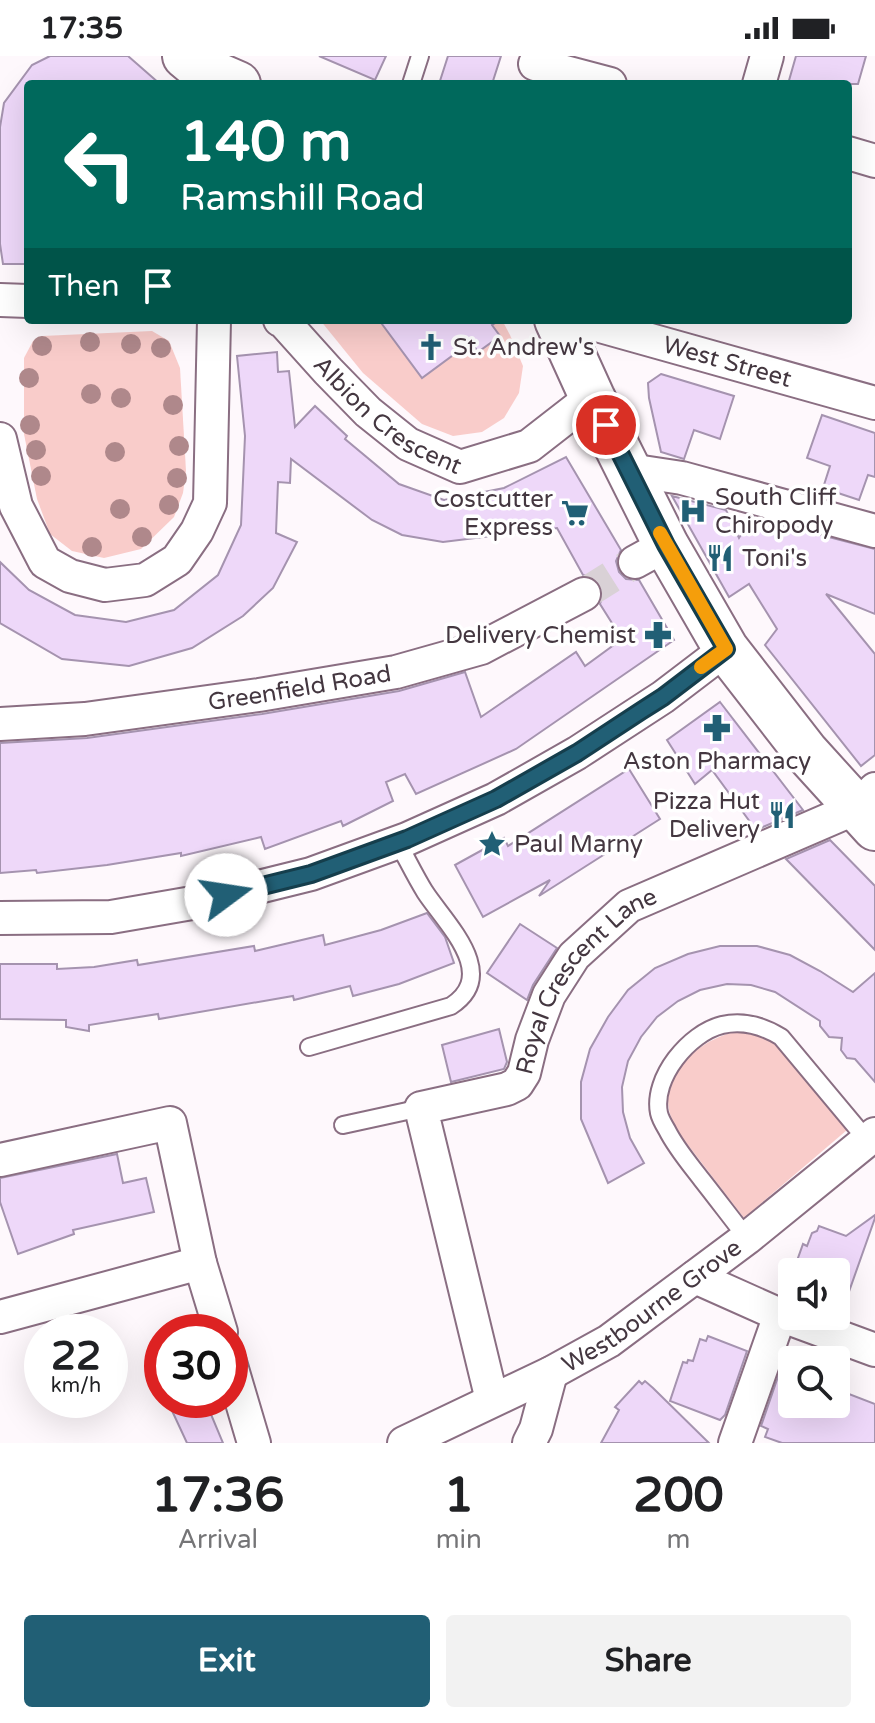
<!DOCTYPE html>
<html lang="en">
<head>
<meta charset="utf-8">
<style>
  body { margin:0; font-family:"Varela Round",sans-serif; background:#f2f2f2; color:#202124; height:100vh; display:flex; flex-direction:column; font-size:30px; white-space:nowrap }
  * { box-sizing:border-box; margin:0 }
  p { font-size:26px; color:#757577 }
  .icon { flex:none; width:44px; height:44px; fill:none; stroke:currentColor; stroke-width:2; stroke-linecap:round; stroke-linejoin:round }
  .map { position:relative; height:1387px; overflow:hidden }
  .drawer { display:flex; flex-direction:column; background:#fff; flex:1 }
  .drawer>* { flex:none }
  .hud { position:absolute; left:24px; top:24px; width:828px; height:244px; border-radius:8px; box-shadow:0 8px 32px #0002; background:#00695c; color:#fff; overflow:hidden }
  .controls { position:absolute; left:778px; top:1202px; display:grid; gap:16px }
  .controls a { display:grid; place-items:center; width:72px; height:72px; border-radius:8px; background:#fff; box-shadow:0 8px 32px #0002; font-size:40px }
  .speed { position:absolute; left:24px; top:1258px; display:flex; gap:16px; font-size:40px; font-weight:700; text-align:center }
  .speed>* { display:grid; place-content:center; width:104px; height:104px; border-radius:50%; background:#fff; box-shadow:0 8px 32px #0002; line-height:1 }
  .speed small { font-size:20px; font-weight:400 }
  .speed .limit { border:12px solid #d22; background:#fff; color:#111 }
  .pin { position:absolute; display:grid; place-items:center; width:68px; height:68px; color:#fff; margin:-34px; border:4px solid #fff; border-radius:50%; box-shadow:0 2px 8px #0007 }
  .me { position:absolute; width:88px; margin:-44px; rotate:76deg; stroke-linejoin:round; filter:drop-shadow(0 0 6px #0008) }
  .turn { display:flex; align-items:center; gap:28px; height:168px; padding:0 24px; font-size:36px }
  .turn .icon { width:104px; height:104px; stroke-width:2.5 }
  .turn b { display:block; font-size:56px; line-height:68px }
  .then { display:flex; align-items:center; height:76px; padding:0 24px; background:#0003; gap:16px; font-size:30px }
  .eta { display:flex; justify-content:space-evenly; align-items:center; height:136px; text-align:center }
  .eta b { font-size:48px; font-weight:800; line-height:56px }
  .primary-button { display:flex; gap:16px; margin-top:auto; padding:16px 24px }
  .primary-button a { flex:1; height:92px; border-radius:8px; background:#215f75; color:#fff; font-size:32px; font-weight:800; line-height:92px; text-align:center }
  .primary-button a+a { background:#f2f2f2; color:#202124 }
  .status { display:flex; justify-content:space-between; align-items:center; height:56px; padding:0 40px; background:#fff; direction:ltr }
  .status svg { height:22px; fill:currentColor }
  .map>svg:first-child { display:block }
  .green { fill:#f9ccca }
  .building { fill:#eed8f9; stroke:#a593af; stroke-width:2 }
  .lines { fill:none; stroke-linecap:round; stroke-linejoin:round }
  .minor-tunnel { stroke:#d9d1d6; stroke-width:32; stroke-dasharray:32 16; stroke-linecap:butt }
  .service-casing { stroke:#8a6e82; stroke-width:20 }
  .minor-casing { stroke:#8a6e82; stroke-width:36 }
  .trunk-casing { stroke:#8a6e82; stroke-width:48 }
  .service { stroke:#fff; stroke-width:16 }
  .minor { stroke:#fff; stroke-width:32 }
  .trunk { stroke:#fff; stroke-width:44 }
  .tree { fill:#af888b }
  .route-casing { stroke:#153e4c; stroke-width:20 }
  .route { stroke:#215f75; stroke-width:14 }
  .slow { stroke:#f59e0b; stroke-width:14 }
  .labels { text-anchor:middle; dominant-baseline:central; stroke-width:7; stroke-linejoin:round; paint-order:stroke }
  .poi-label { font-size:24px; fill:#443740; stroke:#fff; text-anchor:start }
  .street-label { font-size:24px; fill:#443740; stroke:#fff }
</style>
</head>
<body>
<div class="status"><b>17:35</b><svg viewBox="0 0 49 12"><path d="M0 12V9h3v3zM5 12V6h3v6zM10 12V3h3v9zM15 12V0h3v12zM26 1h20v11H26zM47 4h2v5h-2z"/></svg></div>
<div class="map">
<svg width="875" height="1387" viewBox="0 0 875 1387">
  <rect width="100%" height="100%" fill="#fef8fc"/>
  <!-- green -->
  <g class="green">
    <path d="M320,264H502L510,279L523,310L519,337L504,362L482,376L453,380L422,368L363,317Z"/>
    <path d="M152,275L169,285L180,312L186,415L183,437L174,461L141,493L104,502L72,495L50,478L37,443L24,378V302L33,285L42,280Z"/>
    <path d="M742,975L764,981L777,990L847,1074L744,1162L681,1080C674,1069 668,1058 668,1044C668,1009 709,978 742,975Z"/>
  </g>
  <!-- building -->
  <g class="building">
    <path d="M50,0H128L160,28H28V208H3L0,188V71L4,47L32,9Z"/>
    <path d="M319,0H386L375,24Z"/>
    <path d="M448,0H501L492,28H439Z"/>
    <path d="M796,0H866L858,28H788Z"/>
    <path d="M379,264H500L492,269L500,280L478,296L471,286L422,322Z"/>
    <path d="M277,296L278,316L289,315L295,371L315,350L347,380L345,383L399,428L444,444L504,432L566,401L621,494L616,505L619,516L626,523L639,524L674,584L516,693L416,738L405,718L386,726L393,745L343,770L341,765L265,793L261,781L181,800V797L107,809L37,817L36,814L0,817V687L87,682L262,658L399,635L465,616L481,661L576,596L585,610L622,583L600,548L603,538L600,529L593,522L583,519L557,472L443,486L402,479L372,464L291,403L290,427L278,426L276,477L297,486L273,532L243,560L192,592L129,610L62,603L0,567V506L29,534L75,559L126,566L174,554L218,519L241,469L245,380L237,300Z"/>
    <path d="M661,318L734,340L720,383L694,374L684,403L661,396L649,342L648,327Z"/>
    <path d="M822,359L875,377V421L868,419L859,444L823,432L830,410L807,402Z"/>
    <path d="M672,440L726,454L739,482L752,461L875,493V558L826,538L875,598V699L861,710L765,589L777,573L749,528L729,541Z"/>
    <path d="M720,646L803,754L756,774L712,714L695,728L667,684Z"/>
    <path d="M629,713L660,763L539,840L550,824L483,861L455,809L504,782L508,790Z"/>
    <path d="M830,784L875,830V894L786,803Z"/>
    <path d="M427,857L445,881L454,907L399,928L353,940L350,930L294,944L293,940L159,963L158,958L89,969V975L66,971V964L0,963V908H57V913L94,911L137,904L138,909L254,890L255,895L323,879L325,889L381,874Z"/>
    <path d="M520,868L557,892L533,929L527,944L487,917Z"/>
    <path d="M720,890H757L790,899L820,915L853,936L875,917V1026L855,1003L847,1002L841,994L842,982L829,981L820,970V965L775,936L751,929L727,928L700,934L678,945L657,961L641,981L628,1005L622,1031L623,1056L630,1082L644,1107L608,1127L581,1063V1026L590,993L608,961L628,934L655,912L688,898Z"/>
    <path d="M499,973L507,1006L504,1013L451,1026L442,989Z"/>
    <path d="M117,1098L123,1127L146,1122L154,1156L73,1174L74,1178L18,1198L0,1146V1122Z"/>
    <path d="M875,1159V1162L840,1261L836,1259V1216H793L803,1188L807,1190L812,1177L817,1175L819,1170L846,1180Z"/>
    <path d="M708,1280L747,1295L725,1359L720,1364L670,1345L683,1306L687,1307L688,1304L693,1305L700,1283L706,1285Z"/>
    <path d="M781,1312L792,1316V1348H836V1333L875,1348V1387H782L765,1381L768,1373L761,1370Z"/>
    <path d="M639,1325L642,1328L645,1325L653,1332L709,1387H601L619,1354L615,1351Z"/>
    <path d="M167,1344H205L223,1387H187Z"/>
  </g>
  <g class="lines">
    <!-- minor-tunnel -->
    <path class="minor-tunnel" d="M584,538L635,506"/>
    <!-- service casing -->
    <g class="service-casing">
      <g id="service">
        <path d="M411,28L420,0"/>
        <path d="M309,991L451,950C500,918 446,868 425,836C415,820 407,803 398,787"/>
        <path d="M343,1069L421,1052"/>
        <path d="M747,1182C732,1163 717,1143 702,1124C689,1107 676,1092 667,1074C664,1069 660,1062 659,1057C652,1022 689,977 722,969C743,964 763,970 781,981L867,1084"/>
      </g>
    </g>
    <!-- minor casing -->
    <g class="minor-casing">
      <g id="minor">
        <path d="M535,8L610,28"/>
        <path d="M759,28L767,0"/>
        <path d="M848,97L875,105"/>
        <path d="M0,244L28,245"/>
        <path id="s1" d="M280,264L283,265L328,315L368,356L408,388L460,411L529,390L592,341"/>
        <path id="s2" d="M579,264L875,347"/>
        <path d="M0,383L16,450L45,506L70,520L105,529L145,524L177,504L197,475L210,447L214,264"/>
        <path d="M629,414L682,422L875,475"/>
        <path d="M635,506L666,489"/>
        <path id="s3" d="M0,668L85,663L259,639L396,616L481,592L584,538"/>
        <path d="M0,862L111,861L198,846L311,818L407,783L496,743L577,697L663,641L726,593"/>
        <path d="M0,1104L170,1067L200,1207L221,1276"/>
        <path d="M695,1221L780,1259L875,1294"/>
        <path d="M0,1261L200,1207"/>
        <path d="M230,1306L254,1387"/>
        <path id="s4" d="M492,1344L421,1052L507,1033L517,1028L524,1017L532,984L549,939L574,900L629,850L856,752L875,733"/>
        <path id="s5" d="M404,1387L551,1317L609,1285L747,1182L875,1078"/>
        <path d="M529,1387L536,1373L551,1317"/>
        <path d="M735,1387L780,1259"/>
      </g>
    </g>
    <!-- trunk casing -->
    <g class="trunk-casing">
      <g id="trunk">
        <path d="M185,0L197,10L238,28"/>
        <path d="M557,264L592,341L666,489L726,593L806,696L875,772"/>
      </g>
    </g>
    <!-- service -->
    <use href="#service" class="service"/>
    <!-- minor -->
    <use href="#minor" class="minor"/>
    <!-- trunk -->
    <use href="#trunk" class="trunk"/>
  </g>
  <!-- trees -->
  <g class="tree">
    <circle cx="90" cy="286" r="10"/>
    <circle cx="131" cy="288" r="10"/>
    <circle cx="42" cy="290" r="10"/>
    <circle cx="161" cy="292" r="10"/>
    <circle cx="29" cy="322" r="10"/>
    <circle cx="91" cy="338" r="10"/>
    <circle cx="121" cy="342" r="10"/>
    <circle cx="173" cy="349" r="10"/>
    <circle cx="30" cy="369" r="10"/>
    <circle cx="179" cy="390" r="10"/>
    <circle cx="36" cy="394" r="10"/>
    <circle cx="115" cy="396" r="10"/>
    <circle cx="41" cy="420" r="10"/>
    <circle cx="177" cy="422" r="10"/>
    <circle cx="169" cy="449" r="10"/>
    <circle cx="120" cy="453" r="10"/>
    <circle cx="142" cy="481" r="10"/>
    <circle cx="92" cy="491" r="10"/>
  </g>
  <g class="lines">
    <!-- route casing -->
    <g class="route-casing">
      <path id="route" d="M226,839L311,818L407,783L496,743L577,697L641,655L663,641L726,593L666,489L606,369"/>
    </g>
    <!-- route -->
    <use href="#route" class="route"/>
    <!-- slow -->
    <path class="slow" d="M660,477L726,593L701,611"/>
  </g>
  <!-- icons -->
  <defs>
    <g id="church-bare" transform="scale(2.16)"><path d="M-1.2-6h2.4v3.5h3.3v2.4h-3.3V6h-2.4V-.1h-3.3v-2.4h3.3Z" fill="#215f75" stroke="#fff" stroke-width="2.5" paint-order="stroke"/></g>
    <g id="hospital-bare" transform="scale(2.16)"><path d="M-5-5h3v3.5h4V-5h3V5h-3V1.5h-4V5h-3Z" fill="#215f75" stroke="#fff" stroke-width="2.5" paint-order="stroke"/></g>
    <g id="supermarket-bare" transform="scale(2.16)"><path d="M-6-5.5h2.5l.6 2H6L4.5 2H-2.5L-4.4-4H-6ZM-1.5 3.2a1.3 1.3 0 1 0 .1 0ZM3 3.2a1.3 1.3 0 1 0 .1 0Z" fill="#215f75" stroke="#fff" stroke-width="2.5" paint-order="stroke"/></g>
    <g id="restaurant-bare" transform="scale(2.16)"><path d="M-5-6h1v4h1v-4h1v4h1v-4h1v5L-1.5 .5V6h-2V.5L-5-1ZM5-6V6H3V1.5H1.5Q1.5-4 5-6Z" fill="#215f75" stroke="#fff" stroke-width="2.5" paint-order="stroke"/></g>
    <g id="pharmacy-bare" transform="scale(2.16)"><path d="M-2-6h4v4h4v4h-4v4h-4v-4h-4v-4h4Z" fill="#215f75" stroke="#fff" stroke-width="2.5" paint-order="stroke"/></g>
    <g id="sight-bare" transform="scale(2.16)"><path d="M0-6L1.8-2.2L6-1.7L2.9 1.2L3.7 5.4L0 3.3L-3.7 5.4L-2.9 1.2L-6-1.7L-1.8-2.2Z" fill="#215f75" stroke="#fff" stroke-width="2.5" paint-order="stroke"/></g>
  </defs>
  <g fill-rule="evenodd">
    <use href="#church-bare" x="431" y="291"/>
    <use href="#hospital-bare" x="693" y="455"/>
    <use href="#supermarket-bare" x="575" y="457"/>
    <use href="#restaurant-bare" x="720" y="502"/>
    <use href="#pharmacy-bare" x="658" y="579"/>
    <use href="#pharmacy-bare" x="717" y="672"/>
    <use href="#restaurant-bare" x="782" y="759"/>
    <use href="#sight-bare" x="492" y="788"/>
  </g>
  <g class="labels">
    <!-- poi labels -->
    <g class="poi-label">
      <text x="453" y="291">St. Andrew's</text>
      <text x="715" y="441">South Cliff<tspan x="715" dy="28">Chiropody</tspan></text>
      <text x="553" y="443" text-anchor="end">Costcutter<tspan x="553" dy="28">Express</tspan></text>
      <text x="742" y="502">Toni's</text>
      <text x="636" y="579" text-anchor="end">Delivery Chemist</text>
      <text x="717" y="705" text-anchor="middle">Aston Pharmacy</text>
      <text x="760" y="745" text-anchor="end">Pizza Hut<tspan x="760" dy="28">Delivery</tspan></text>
      <text x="514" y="788">Paul Marny</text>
    </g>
    <!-- street labels -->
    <g class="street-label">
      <text stroke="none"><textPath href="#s2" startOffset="154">West Street</textPath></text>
      <text stroke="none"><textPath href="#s1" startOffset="146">Albion Crescent</textPath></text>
      <text stroke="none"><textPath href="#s3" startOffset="302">Greenfield Road</textPath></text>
      <text stroke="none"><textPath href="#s4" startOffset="528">Royal Crescent Lane</textPath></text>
      <text stroke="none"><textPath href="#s5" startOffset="284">Westbourne Grove</textPath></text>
    </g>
  </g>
</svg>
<div class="controls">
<a><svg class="icon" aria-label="sound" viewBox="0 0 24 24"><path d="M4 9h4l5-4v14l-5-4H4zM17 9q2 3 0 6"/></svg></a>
<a><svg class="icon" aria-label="search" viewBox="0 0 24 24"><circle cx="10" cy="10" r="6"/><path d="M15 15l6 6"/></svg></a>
</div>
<div class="speed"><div>22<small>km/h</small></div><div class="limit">30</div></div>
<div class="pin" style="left:606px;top:369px;background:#d93025"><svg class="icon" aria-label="arrive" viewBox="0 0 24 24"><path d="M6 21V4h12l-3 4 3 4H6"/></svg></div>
<svg class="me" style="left:226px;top:839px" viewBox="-20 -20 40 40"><circle r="19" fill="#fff"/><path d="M0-13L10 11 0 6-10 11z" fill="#215f75"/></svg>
<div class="hud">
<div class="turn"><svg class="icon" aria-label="left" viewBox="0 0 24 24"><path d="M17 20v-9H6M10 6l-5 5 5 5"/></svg><div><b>140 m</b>Ramshill Road</div></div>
<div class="then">Then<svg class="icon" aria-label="arrive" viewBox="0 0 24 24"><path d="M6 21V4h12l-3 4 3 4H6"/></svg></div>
</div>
</div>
<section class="drawer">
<div class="eta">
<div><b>17:36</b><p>Arrival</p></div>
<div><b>1</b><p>min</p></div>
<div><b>200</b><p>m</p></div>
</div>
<div class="primary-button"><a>Exit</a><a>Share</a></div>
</section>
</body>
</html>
